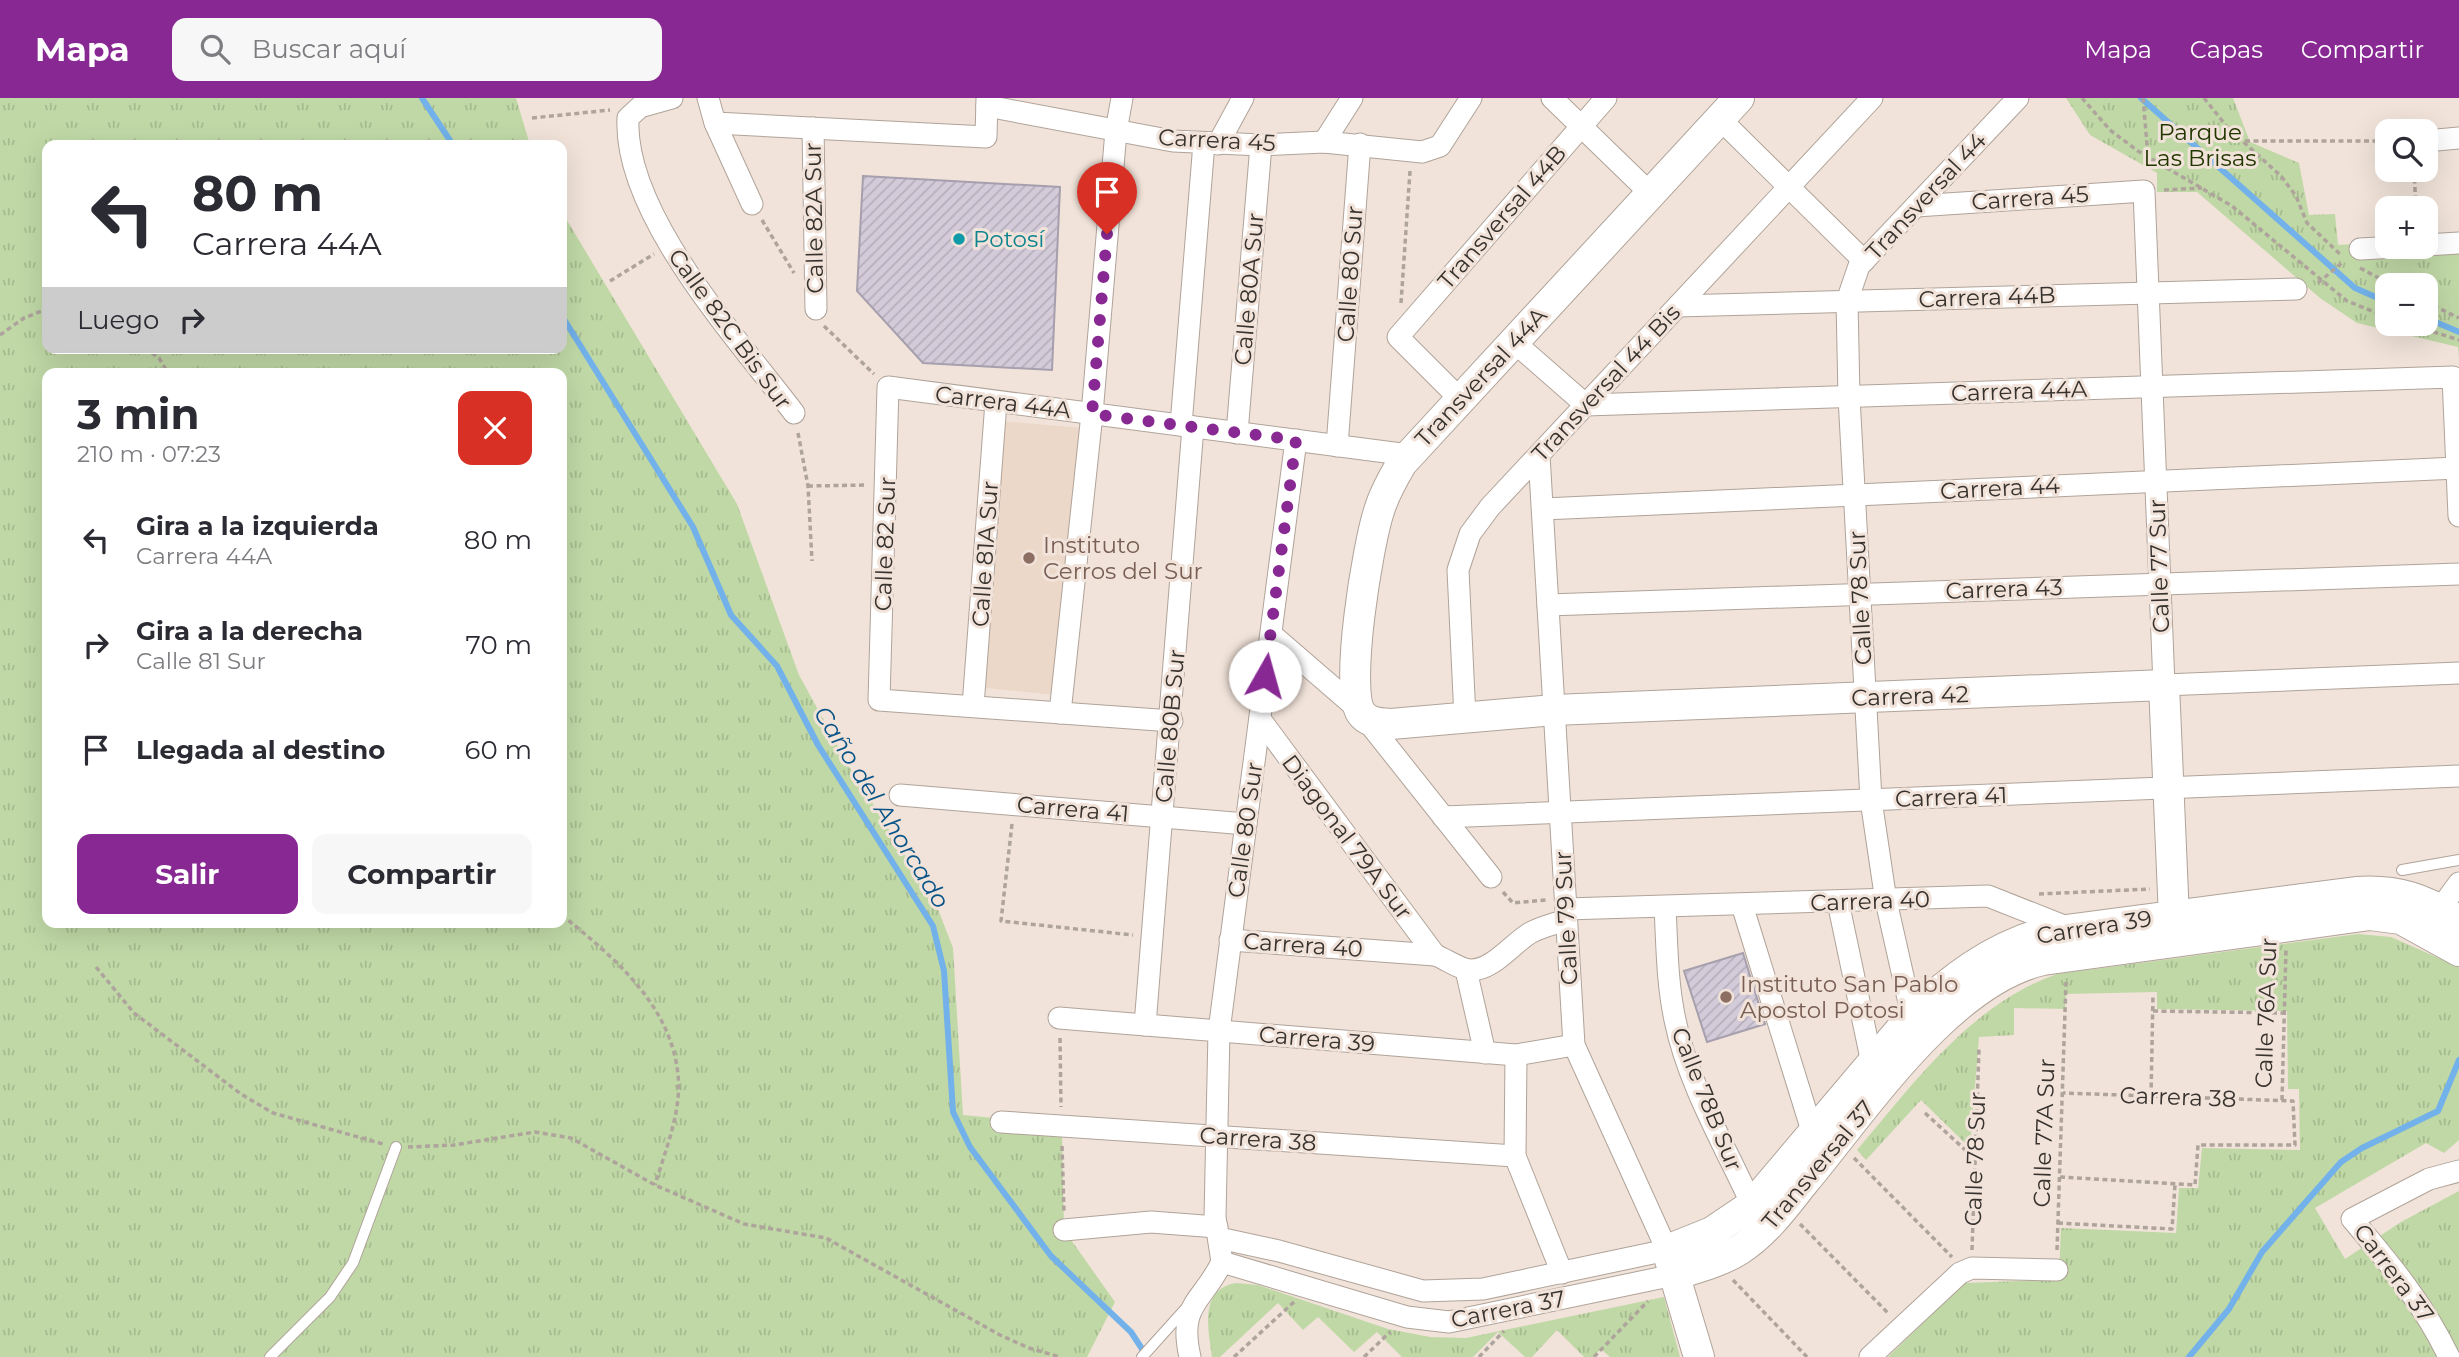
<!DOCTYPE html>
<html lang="es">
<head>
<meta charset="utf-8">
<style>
  body { margin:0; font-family:Montserrat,sans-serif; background:#f7f7f7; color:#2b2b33; height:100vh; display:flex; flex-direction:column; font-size:26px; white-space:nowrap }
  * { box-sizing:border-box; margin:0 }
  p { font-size:23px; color:#7c7c81 }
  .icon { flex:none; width:38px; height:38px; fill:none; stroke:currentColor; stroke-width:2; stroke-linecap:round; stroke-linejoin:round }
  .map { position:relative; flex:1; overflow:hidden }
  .side { position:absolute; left:42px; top:270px; width:525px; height:560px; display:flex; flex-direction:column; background:#fff; border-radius:14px; box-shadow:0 7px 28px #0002 }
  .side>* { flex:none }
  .banner { position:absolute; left:42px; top:42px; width:525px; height:214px; border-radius:14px; box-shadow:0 7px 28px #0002; background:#fff; color:#2b2b33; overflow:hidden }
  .controls { position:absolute; left:2375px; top:21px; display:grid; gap:14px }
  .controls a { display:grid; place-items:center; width:63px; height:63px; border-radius:14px; background:#fff; box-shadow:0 7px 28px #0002; font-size:35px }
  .pin { position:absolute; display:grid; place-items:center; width:60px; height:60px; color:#fff; margin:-72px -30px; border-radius:50% 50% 50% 0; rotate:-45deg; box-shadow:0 0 7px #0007 }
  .pin .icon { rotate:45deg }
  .me { position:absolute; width:77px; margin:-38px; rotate:7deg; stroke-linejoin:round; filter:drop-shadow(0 0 5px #0008) }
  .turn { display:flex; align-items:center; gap:24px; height:147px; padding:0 35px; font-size:32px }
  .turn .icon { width:91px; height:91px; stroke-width:2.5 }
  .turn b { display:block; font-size:49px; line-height:60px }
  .then { display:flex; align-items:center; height:66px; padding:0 35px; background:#0003; gap:14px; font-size:26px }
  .round { display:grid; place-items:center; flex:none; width:74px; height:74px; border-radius:14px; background:#f7f7f7 }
  .summary { display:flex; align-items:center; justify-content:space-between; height:119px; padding:0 35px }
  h1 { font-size:42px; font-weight:700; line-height:52px }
  .primary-button { display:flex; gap:14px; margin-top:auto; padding:14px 35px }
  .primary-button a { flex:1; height:80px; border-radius:14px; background:#882993; color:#fff; font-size:28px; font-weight:700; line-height:80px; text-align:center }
  .primary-button a+a { background:#f7f7f7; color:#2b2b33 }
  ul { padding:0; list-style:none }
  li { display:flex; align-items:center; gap:21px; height:105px; padding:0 35px }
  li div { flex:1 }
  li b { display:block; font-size:26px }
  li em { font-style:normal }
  header { display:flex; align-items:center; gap:42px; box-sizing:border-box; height:98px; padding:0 35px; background:#882993; color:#fff }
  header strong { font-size:33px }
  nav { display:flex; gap:38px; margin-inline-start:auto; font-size:24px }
  .search { width:490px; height:63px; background:#f7f7f7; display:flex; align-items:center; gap:18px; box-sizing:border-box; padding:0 24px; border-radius:14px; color:#7c7c81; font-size:26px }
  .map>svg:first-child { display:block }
  .built { fill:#ecd8c9 }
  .grass { fill:url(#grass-tufts); fill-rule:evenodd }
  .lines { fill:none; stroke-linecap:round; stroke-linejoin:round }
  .stream { stroke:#72b1ea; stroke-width:6 }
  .building { fill:url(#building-hatch); stroke:#a69fad; stroke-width:2 }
  .lane-casing { stroke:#b0a399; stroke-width:12 }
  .street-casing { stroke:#b0a399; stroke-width:23 }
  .secondary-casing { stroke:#b0a399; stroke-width:32 }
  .path { stroke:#aea49c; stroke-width:3.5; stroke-dasharray:5 3.5; stroke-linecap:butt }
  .lane { stroke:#fff; stroke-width:10 }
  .street { stroke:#fff; stroke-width:21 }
  .secondary { stroke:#fff; stroke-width:30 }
  .route { stroke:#882993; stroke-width:12; stroke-dasharray:0 21.6 }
  .culture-dot { fill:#0f9aa8; stroke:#f1e3d9; stroke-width:2.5 }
  .education-dot { fill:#8d6e63; stroke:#f1e3d9; stroke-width:2.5 }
  .labels { text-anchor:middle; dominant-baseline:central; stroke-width:6; stroke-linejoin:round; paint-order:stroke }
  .park-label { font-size:23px; fill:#223600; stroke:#f1e3d9 }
  .street-label { font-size:23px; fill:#37322e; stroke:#f1e3d9 }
  .culture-label { font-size:23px; fill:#0d838f; stroke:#f1e3d9; text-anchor:start }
  .education-label { font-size:23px; fill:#785e54; stroke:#f1e3d9; text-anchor:start }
  .water-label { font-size:24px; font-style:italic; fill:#085387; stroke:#f1e3d9 }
</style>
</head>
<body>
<header>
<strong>Mapa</strong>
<div class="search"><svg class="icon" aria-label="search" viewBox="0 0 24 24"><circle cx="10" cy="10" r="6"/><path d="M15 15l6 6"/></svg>Buscar aquí</div>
<nav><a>Mapa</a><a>Capas</a><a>Compartir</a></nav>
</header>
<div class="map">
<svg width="2459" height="1259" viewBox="0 0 2459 1259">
  <defs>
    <pattern id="grass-tufts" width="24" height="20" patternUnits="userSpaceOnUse" patternTransform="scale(1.75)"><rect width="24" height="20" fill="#c0d8a6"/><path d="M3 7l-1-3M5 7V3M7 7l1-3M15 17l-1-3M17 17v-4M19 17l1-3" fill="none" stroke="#a6ba8f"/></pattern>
    <pattern id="building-hatch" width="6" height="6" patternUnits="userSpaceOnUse" patternTransform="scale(1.75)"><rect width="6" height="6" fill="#d3cbd9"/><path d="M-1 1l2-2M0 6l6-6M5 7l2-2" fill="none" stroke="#b6afbb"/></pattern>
  </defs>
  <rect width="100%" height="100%" fill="#f1e3d9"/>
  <!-- built -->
  <path class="built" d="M1001,323L1081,330L1056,597L976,589Z"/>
  <!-- grass -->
  <g class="grass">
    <path d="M0,0H516L530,47H47V250H562V114L737,406L799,577L849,668L936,806L953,850L963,1017L994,1020L1062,1035L1064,1132L1115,1204L1087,1259H0ZM47,275H562V824H47Z"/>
    <path d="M2066,0H2233L2250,44L2299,65L2309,117L2335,116L2338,147L2387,144V149H2415V154L2459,153V259L2458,249L2357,225L2320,200L2197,94H2157V75L2090,37ZM2387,187H2426V226H2387Z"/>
    <path d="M2358,836L2391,839L2459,869V1042L2444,1055L2426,1045L2315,1110L2345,1161L2401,1124L2459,1093V1259H1888L1964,1185L2050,1182L2059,1177L2061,1130L2176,1135L2179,1090H2198L2202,1050L2300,1052L2299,991H2288L2287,913L2157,911V894L2066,896L2065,911L2014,910V937L1979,939L1970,1050L1921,1002L1866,1062L1857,1052C1915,984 1970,907 2057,876Z"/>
    <path d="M1236,1185L1258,1187L1388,1231L1430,1239L1466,1240L1664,1199L1680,1259H1610L1601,1251L1593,1259H1584L1557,1232L1532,1259H1525L1498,1234L1473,1259H1402L1377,1234L1354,1254L1318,1219L1303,1232L1278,1205L1220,1259H1212C1208,1231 1199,1191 1236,1185Z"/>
  </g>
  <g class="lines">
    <!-- stream -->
    <g class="stream">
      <path d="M422,0L453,47"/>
      <path d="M2141,0L2355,190L2387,204"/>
      <path d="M562,218L693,429L731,517L777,568L818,647L933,828L944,873L953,1014L970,1049L1051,1158L1131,1234L1146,1257"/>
      <path d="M2426,220L2459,234"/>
      <path d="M2189,1259L2229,1211L2262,1154L2341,1064L2362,1050L2438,1013L2459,962"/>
    </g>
  </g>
  <!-- building -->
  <g class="building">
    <path d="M863,78L1060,89L1052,272L923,265L857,193Z"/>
    <path d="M1743,855L1765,926L1707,944L1684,873Z"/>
  </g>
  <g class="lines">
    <!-- lane casing -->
    <g class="lane-casing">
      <g id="lane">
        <path d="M2402,772L2459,762"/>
        <path d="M270,1259L330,1199L353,1165L396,1049"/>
        <path d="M1142,1259L1187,1209"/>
      </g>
    </g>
    <!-- street casing -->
    <g class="street-casing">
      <g id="street">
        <path d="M672,0L640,9L628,20C623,116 738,241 794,315"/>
        <path d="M708,0L715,25L752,106"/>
        <path d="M1552,0L1651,96"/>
        <path d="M987,8L1173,43L1261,47L1324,44L1422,54L1440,48L1471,0"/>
        <path d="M1720,21L1864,163"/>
        <path d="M715,25L986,39L987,0"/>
        <path d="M813,30L816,211"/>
        <path d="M2426,43L2459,40"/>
        <path d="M1324,44L1352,0"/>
        <path d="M1218,46L1243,0"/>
        <path d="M1916,108L2144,93L2164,587L2459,575"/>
        <path d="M2426,147L2459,145"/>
        <path d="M2360,151L2396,149"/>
        <path d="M1678,208L2296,191"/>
        <path d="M1514,244L1586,307L2453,279L2459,418"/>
        <path d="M1460,301L1398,239L1606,0"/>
        <path d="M1181,327L1204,45"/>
        <path d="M1237,335L1261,47"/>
        <path d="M1337,348L1360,46"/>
        <path d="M1543,411L2457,370"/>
        <path d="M1548,507L2459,476"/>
        <path d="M1271,536L1359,612"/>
        <path d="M973,608L996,304"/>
        <path d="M1060,615L1092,316L1116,33L1122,0"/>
        <path d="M1364,619L1491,779"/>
        <path d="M1465,620L1458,472L1470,436L1490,409L1872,0"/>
        <path d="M1260,621L1435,857"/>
        <path d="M1172,623L879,602L888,289L1409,357"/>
        <path d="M900,697L1246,726"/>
        <path d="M1443,719L2459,678"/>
        <path d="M1838,804L1872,965"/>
        <path d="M1742,807L1813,1036"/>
        <path d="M1665,809C1667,847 1667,885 1675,922C1688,986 1725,1048 1752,1107"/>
        <path d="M1566,811L1988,798L2069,830"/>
        <path d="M2440,811L2459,785"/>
        <path d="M1230,842L1435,857C1446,861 1459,871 1470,872C1492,873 1512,846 1530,835C1541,829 1554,826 1566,822"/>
        <path d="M1466,872L1485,955"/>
        <path d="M1912,918L1886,803L1871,702L1849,299L1847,203L1859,168L2018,0"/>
        <path d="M1059,920L1516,957L1574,947"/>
        <path d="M1145,927L1193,329"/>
        <path d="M1516,957L1515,1058L1562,1175"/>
        <path d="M1001,1024L1515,1058"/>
        <path d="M1064,1132L1151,1124L1217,1129"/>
        <path d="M1219,1140L1279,1153L1423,1193L1483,1191L1667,1152L1574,947L1539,357"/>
        <path d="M1222,1164L1407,1219L1449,1224L1674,1177"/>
        <path d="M1190,1259C1178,1206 1202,1205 1222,1164L1215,1119L1219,933L1296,342"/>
        <path d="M1870,1259L1960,1175L1972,1170L2057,1172"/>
        <path d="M2449,1259C2424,1206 2389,1165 2352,1121L2429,1081L2459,1073"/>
      </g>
    </g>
    <!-- secondary casing -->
    <g class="secondary-casing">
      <g id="secondary">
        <path d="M1739,0L1402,365C1393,380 1384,396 1379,413C1368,446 1344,590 1361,615C1368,625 1380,625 1391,626L1554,612L2164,587L2175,843"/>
        <path d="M1674,1177C1696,1170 1720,1164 1739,1152C1766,1135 1785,1108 1805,1083C1865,1011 1949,883 2043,862L2370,817L2401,821L2459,853"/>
        <path d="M1699,1259L1667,1152L1712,1134L1752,1107L1912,918C1950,881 1991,850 2043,835L2356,794C2397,791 2425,801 2459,823"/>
      </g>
    </g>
    <!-- path -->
    <g class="path">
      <path d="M2082,0L2110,32L2138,53L2232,108L2347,203L2387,219"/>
      <path d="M2143,0L2148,58"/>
      <path d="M2204,0L2228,30L2281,78L2296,98L2307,125L2342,158"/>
      <path d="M532,20L610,12"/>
      <path d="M2245,43H2387"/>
      <path d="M2414,72L2416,110"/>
      <path d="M2164,92L2202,90"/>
      <path d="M762,122L794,175"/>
      <path d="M2360,170L2392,187"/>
      <path d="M610,183L654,156"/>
      <path d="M2318,185L2344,163"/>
      <path d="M2426,204L2459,220"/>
      <path d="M1401,205L1410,73"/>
      <path d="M2409,226L2459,242"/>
      <path d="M824,228L874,276"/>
      <path d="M0,237L24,220L47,211"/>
      <path d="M145,250L159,260L168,275"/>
      <path d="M798,335L808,388L812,463"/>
      <path d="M808,388L867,387"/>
      <path d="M1012,726L1001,823L1133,837"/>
      <path d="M1503,794L1513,805L1546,802"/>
      <path d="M2039,796L2150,791"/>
      <path d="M562,817C613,859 671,906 678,977C682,1013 665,1053 655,1087"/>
      <path d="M96,869L134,915L241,996L273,1015L383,1046"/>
      <path d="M2153,913L2284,915"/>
      <path d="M1060,940L1061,1009"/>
      <path d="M2151,998L2153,897"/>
      <path d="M2282,1002L2286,851"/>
      <path d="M1925,1015L1974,1060"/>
      <path d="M1062,1048L1064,1114"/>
      <path d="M408,1049L454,1047L535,1034L571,1040L655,1087L744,1126L826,1140L1000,1237L1029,1250L1060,1259"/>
      <path d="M1854,1060L1952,1159"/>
      <path d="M2060,1079L2195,1087L2198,1047H2295L2293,1003L2063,995"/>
      <path d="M2058,1125L2172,1131L2175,1087"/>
      <path d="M1800,1126L1888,1215"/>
      <path d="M1972,1152L1979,951"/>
      <path d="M2057,1152L2066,884"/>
      <path d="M1733,1182L1807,1259"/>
      <path d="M1234,1259L1294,1204"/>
      <path d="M1364,1259L1390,1234"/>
      <path d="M1479,1259L1504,1233"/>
      <path d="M1594,1259L1648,1203"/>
    </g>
    <!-- lane -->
    <use href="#lane" class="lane"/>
    <!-- street -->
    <use href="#street" class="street"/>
    <!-- secondary -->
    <use href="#secondary" class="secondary"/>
  </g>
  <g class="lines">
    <!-- route -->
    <path class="route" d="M1107,136L1092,316L1296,342L1265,578"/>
  </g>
  <!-- markers -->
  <circle class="culture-dot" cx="959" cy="141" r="7"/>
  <g class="education-dot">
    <circle cx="1029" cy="460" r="7"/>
    <circle cx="1726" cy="899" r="7"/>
  </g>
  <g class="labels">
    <!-- park labels -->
    <g class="park-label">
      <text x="2200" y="34">Parque<tspan x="2200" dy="26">Las Brisas</tspan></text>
    </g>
    <!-- street labels -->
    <g class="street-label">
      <text transform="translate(1217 42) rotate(3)">Carrera 45</text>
      <text transform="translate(1926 98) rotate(-47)">Transversal 44</text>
      <text transform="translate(2030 100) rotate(-4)">Carrera 45</text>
      <text transform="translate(1502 119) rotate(-49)">Transversal 44B</text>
      <text transform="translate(814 120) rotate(-91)">Calle 82A Sur</text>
      <text transform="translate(1350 176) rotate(-86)">Calle 80 Sur</text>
      <text transform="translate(1249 191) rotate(-85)">Calle 80A Sur</text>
      <text transform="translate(1987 199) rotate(-2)">Carrera 44B</text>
      <text transform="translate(730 231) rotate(54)">Calle 82C Bis Sur</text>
      <text transform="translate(1481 279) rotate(-47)">Transversal 44A</text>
      <text transform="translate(1606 285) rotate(-47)">Transversal 44 Bis</text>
      <text transform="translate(2019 293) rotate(-2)">Carrera 44A</text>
      <text transform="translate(1003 304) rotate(7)">Carrera 44A</text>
      <text transform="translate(2000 390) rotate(-3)">Carrera 44</text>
      <text transform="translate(885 446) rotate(-88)">Calle 82 Sur</text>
      <text transform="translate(985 456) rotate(-86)">Calle 81A Sur</text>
      <text transform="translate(2159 468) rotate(-92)">Calle 77 Sur</text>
      <text transform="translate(2004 491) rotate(-2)">Carrera 43</text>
      <text transform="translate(1860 500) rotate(-93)">Calle 78 Sur</text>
      <text transform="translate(1910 598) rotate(-2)">Carrera 42</text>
      <text transform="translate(1170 628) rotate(-85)">Calle 80B Sur</text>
      <text transform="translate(1951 699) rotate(-2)">Carrera 41</text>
      <text transform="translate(1073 711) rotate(5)">Carrera 41</text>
      <text transform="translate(1245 732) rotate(-82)">Calle 80 Sur</text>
      <text transform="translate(1347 739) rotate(53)">Diagonal 79A Sur</text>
      <text transform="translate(1870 803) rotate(-2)">Carrera 40</text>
      <text transform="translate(1566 820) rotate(-93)">Calle 79 Sur</text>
      <text transform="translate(2094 829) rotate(-9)">Carrera 39</text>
      <text transform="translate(1303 847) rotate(4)">Carrera 40</text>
      <text transform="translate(2266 915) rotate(-88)">Calle 76A Sur</text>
      <text transform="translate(1317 941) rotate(5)">Carrera 39</text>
      <text transform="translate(2178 999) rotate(2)">Carrera 38</text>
      <text transform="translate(1707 1001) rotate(68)">Calle 78B Sur</text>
      <text transform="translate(2044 1035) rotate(-88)">Calle 77A Sur</text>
      <text transform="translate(1258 1041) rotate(4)">Carrera 38</text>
      <text transform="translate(1975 1061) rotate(-88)">Calle 78 Sur</text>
      <text transform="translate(1818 1067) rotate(-50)">Transversal 37</text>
      <text transform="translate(2394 1175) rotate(53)">Carrera 37</text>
      <text transform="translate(1508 1211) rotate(-11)">Carrera 37</text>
    </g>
    <!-- culture labels -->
    <g class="culture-label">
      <text x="973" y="141">Potosí</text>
    </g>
    <!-- education labels -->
    <g class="education-label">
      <text x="1043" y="447">Instituto<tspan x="1043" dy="26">Cerros del Sur</tspan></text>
      <text x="1740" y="886">Instituto San Pablo<tspan x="1740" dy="26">Apostol Potosi</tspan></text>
    </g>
    <!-- water labels -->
    <g class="water-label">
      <text transform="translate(882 709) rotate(58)">Caño del Ahorcado</text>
    </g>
  </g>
</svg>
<div class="controls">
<a><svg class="icon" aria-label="search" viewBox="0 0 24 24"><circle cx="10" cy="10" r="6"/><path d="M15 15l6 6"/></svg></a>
<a>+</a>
<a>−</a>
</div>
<div class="pin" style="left:1107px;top:136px;background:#d93025"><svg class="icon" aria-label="arrive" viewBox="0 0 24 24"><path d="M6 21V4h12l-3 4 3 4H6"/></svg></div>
<svg class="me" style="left:1265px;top:578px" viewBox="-20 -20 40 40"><circle r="19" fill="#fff"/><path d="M0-13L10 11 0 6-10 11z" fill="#882993"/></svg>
<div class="banner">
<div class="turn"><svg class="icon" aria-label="left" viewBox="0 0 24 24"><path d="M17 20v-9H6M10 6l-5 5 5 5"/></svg><div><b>80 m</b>Carrera 44A</div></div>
<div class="then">Luego<svg class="icon" aria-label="right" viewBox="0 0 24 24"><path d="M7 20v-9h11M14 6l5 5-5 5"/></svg></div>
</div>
<section class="side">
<div class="summary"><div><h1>3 min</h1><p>210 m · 07:23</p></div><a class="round" style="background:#d93025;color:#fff"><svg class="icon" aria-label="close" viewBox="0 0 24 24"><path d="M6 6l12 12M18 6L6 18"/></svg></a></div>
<ul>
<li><svg class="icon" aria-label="left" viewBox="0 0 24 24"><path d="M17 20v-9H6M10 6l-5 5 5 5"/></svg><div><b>Gira a la izquierda</b><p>Carrera 44A</p></div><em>80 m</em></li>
<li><svg class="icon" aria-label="right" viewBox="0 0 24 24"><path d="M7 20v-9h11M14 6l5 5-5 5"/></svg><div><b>Gira a la derecha</b><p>Calle 81 Sur</p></div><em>70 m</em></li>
<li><svg class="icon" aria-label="arrive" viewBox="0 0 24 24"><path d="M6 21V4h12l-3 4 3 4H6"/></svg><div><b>Llegada al destino</b></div><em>60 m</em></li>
</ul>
<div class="primary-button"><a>Salir</a><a>Compartir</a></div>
</section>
</div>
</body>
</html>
